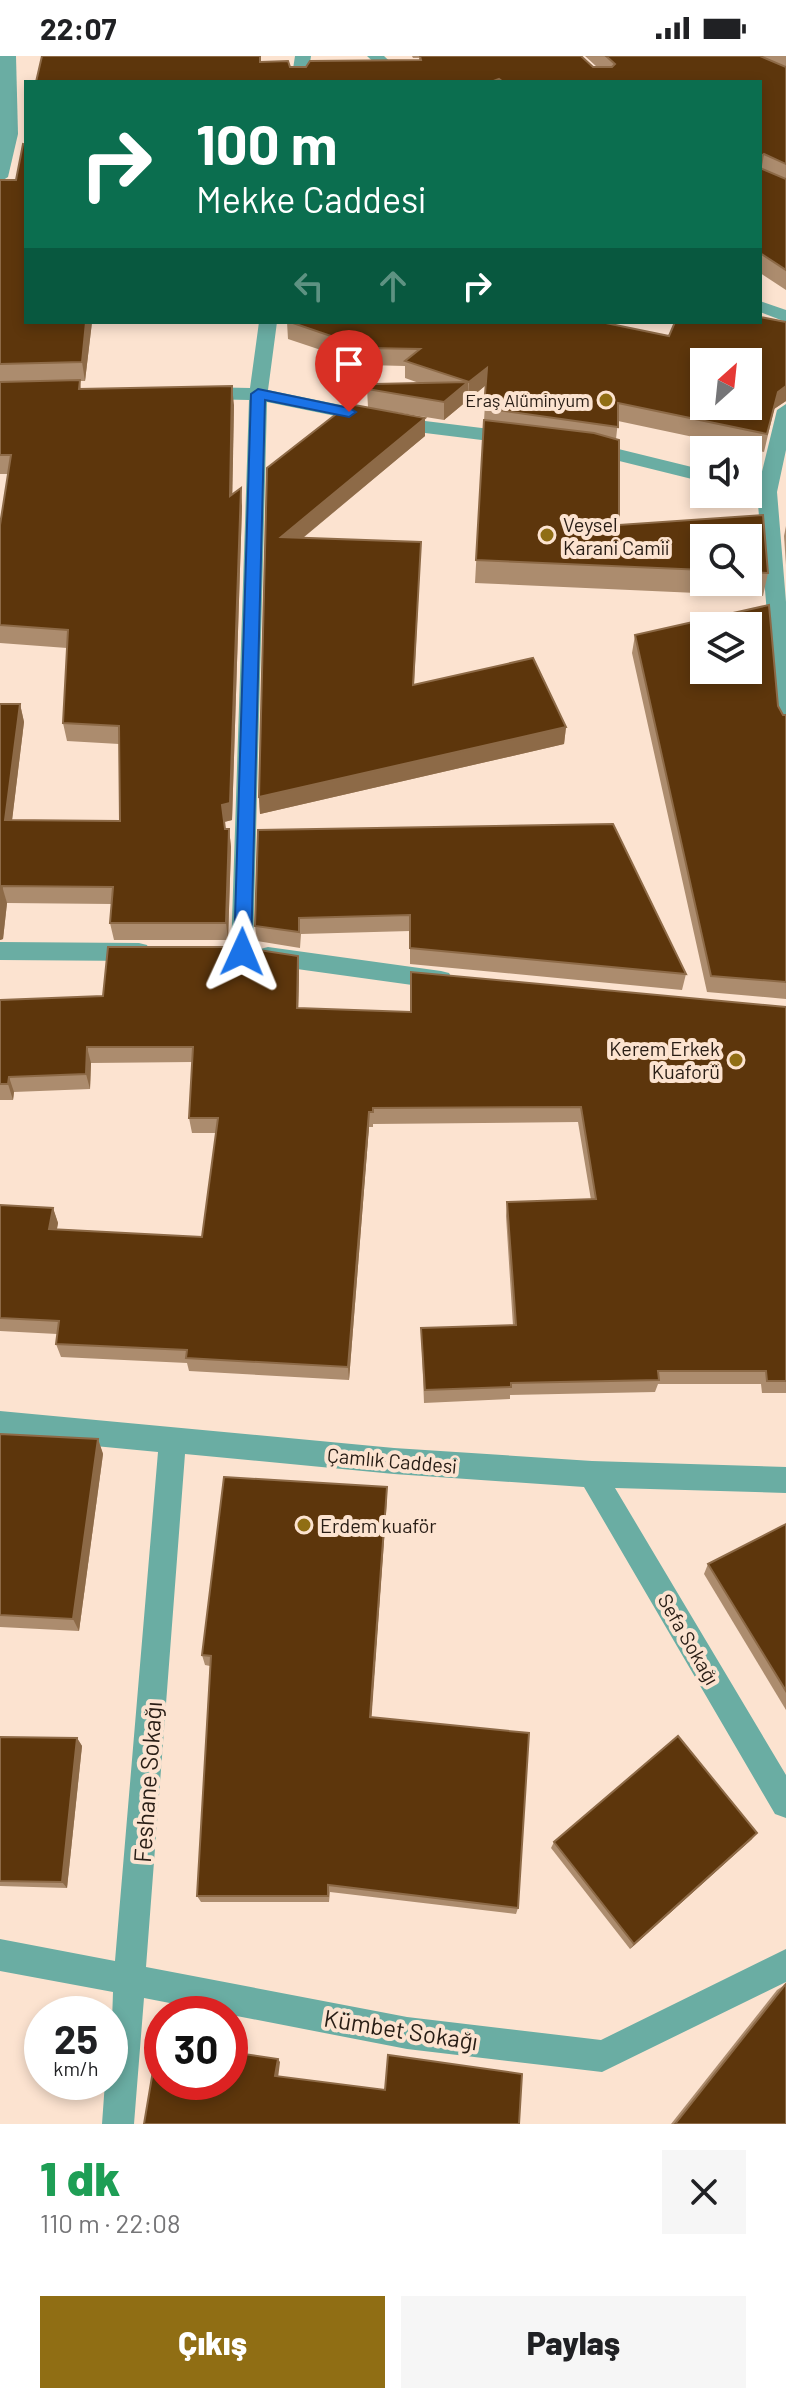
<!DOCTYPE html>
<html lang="tr">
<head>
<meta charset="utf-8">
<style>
  body { margin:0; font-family:Barlow,sans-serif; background:#f6f6f6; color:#202124; height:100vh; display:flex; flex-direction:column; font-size:30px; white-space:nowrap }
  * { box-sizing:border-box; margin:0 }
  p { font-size:26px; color:#757577 }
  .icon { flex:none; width:44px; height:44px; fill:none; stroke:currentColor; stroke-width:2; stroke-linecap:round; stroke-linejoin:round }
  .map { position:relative; height:2068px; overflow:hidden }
  .panel { display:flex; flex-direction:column; background:#fff; flex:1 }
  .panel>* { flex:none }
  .banner { position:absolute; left:24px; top:24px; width:738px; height:244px; border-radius:0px; box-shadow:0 4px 12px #0003; background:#0b6e4f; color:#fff; overflow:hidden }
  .needle { width:52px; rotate:27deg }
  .controls { position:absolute; left:690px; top:292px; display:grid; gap:16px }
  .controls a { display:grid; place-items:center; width:72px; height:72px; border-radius:0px; background:#fff; box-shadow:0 4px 12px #0003; font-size:40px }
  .speed { position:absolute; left:24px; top:1940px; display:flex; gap:16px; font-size:40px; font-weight:700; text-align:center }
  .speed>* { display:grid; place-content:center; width:104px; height:104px; border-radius:50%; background:#fff; box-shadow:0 4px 12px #0003; line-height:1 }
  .speed small { font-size:20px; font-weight:400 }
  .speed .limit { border:12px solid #d22; background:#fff; color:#111 }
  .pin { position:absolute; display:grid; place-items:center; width:68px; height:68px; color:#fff; margin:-82px -34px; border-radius:50% 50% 50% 0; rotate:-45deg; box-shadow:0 0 8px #0007 }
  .pin .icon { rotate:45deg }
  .me { position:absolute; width:88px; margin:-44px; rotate:1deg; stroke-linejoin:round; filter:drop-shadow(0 0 6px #0008) }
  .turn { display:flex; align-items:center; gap:28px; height:168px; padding:0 40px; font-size:36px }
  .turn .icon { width:104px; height:104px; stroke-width:2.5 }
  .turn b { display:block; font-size:56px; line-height:68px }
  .lanes { display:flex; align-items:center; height:76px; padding:0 40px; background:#0003; justify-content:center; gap:40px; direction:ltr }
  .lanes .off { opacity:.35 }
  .round { display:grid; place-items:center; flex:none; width:84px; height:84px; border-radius:0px; background:#f6f6f6 }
  .headline { display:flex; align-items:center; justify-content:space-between; height:136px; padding:0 40px }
  h1 { font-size:48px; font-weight:800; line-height:60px; color:#1e9e55 }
  .primary-button { display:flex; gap:16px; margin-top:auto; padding:16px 40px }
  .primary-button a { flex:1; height:92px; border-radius:0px; background:#906e14; color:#fff; font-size:32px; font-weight:800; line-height:92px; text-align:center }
  .primary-button a+a { background:#f6f6f6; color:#202124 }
  .status { display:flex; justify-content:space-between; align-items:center; height:56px; padding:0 40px; background:#fff; direction:ltr }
  .status svg { height:22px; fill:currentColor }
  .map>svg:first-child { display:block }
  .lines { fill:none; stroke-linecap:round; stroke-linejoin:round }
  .minor { fill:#6aada3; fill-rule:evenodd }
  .wall { fill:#ac8c6e; fill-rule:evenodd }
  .shaded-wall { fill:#8d6a47 }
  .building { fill:#5d360c; stroke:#8d6a47; stroke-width:2; fill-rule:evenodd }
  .route { fill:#1a73e8; stroke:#114b97; stroke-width:2 }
  .poi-dot { fill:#906e14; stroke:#fce3d0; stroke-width:3 }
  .labels { text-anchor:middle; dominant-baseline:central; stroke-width:8; stroke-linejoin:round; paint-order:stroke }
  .far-poi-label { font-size:18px; fill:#281d15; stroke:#fce3d0; text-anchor:end }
  .poi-label { font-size:20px; fill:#281d15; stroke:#fce3d0; text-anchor:start }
  .street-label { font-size:20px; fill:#281d15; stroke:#fce3d0 }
  .near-street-label { font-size:24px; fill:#281d15; stroke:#fce3d0 }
</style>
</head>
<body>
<div class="status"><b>22:07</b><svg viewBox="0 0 49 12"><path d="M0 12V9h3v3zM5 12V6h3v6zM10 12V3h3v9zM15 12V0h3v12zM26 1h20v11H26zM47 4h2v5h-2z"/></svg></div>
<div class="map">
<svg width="786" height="2068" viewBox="0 0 786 2068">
  <rect width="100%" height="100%" fill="#fce3d0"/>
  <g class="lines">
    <!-- minor -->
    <g class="minor">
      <path d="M0,0H16L18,78L8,121L0,126Z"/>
      <path d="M295,0H311L307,26H291Z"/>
      <path d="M367,0H384L412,26H395Z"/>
      <path d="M760,245L786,254V266L760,256Z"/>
      <path d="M259,266H277L268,334L409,363L514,376L523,382L514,388L409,375L267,346L253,896L250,903L242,905L234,903L231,896L249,344L202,343L193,337L202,331L250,332Z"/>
      <path d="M786,348V394L777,436L786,546V676L779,674L776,668L757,436L777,354Z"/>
      <path d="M590,386L704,414V426L583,396L581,392Z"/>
      <path d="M0,886L139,887L147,889L150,896L147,903L139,905L0,904Z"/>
      <path d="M268,891L441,915L449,917L453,924L449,931L441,933L268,909L260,907L257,900L260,893Z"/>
      <path d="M0,1355L394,1392L592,1405L786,1411V1437L615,1432L786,1719V1762L775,1758L584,1431L394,1418L185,1398L146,1911L407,1961L601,1984L786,1893V1926L602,2016L407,1993L144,1942L134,2068H102L105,2026H110L113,1936L0,1915V1883L115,1905L158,1396L0,1381Z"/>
    </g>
  </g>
  <!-- wall -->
  <g class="wall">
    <path d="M412,0H581L593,11H597L585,0H786V234L760,217V26H36L262,6L290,11H306L419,4V2H413Z"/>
    <path d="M0,124L26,266H92L85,325H80L81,333L234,349L232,438L242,450L232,764L224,766L225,773H229L231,791L228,884H114L110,867L112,848L7,847L3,883L0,884V648H20L24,666L12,764L120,765L119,688L67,685L63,667L67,592L0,587V469L8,418H0Z"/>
    <path d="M760,261L786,266V345L774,353L764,396L618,365L616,383L619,384V469L763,459L768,517L763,540L475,527L486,329L444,364L376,353L425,362V380L303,482L421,486L414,629L533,602L566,671L564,688L260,758L259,741L267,412L349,348L368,351L367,333L374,328L419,327L405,322V310L366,309L288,283L287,266H601L669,280L675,266H760ZM704,306H748V350H704ZM704,482H748V526H704Z"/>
    <path d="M786,470V509L784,480Z"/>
    <path d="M635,579L778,650L783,659H786V943L707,936L632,597Z"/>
    <path d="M258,774L686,918L682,934L410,908V875L301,878L300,892L257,885L255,870Z"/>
    <path d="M298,900L299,916L298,952L411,956L786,951V1337H762L761,1328H658L655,1336L510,1339V1343L424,1347L421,1272L513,1270L506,1160L507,1146L591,1144L578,1066L373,1068V1071H369L349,1324L189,1315L187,1307L61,1301L56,1288L57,1278L0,1275V1149L53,1152L58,1167L57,1173L202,1181L216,1077H192L189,1062L192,1006L91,1007L90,1033L14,1036L13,1044H0V944L103,940Z"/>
    <path d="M0,1378L98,1383L103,1398L79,1575L0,1571Z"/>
    <path d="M387,1431L371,1661L518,1852L516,1858L330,1836L329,1846H201L197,1840L210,1610L205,1609L202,1599Z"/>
    <path d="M786,1468V1654L704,1518L708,1508Z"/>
    <path d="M0,1681L77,1682L82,1690L67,1832L0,1830Z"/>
    <path d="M752,1783L630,1893L551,1792L554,1786Z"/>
    <path d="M786,1928V2068H671L777,1934Z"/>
  </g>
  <!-- shaded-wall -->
  <g class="shaded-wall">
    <path d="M764,98L761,116L760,117V101Z"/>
    <path d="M86,266H92L85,325L82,306Z"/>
    <path d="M487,312L486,329L468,344L469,326Z"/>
    <path d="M468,326V344L444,364V346Z"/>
    <path d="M232,330L234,349L232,458L230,440Z"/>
    <path d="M786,330V345L774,353L764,396L778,336Z"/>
    <path d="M425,362V380L282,499L281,481Z"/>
    <path d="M241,432L242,450L232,764L224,766L222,749Z"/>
    <path d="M20,648L24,666L10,781L5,764Z"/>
    <path d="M566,671L564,688L260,758L259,741Z"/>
    <path d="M229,773L231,791L228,884L226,867Z"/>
    <path d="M2,830L7,847L3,883L0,884V850Z"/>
    <path d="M298,900L299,916L298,968L297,952Z"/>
    <path d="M87,991L91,1007L90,1033L86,1018Z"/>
    <path d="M9,1021L14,1036L13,1044L8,1028Z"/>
    <path d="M369,1056V1071L349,1324L348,1311Z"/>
    <path d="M53,1152L58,1167L54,1187L49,1173Z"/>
    <path d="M98,1383L103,1398L79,1575L73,1563Z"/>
    <path d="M387,1431V1443L371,1669L370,1661Z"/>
    <path d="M77,1682L82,1690L67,1832L62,1826Z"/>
    <path d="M757,1777L752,1783L630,1893L634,1888Z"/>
    <path d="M278,2003L280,2006L278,2022L275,2020Z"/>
  </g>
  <!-- building -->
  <g class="building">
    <path d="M42,0H260V6L288,5L290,11H306L310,5L421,4L420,0H581L593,11H612L615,8L606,0H760L786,11V108L764,98L760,101V112L786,123V214L760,197V26H503L499,23L491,26H36Z"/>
    <path d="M23,88L26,89V266H86L82,306L0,308V124H16Z"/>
    <path d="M760,261L786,266V330L778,336L767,378L618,347V371L484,352L487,312L469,326L405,305L420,293L366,292L290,266H601L669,280L675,266H760ZM704,306H748V350H704Z"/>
    <path d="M80,324L79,333L232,330L230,440L241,432L230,747L222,749L225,773H229L226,867H110L113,831L2,830L0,850V648H20L5,764L120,765L119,670L63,667L68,574L0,569V469L11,399H0V326Z"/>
    <path d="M468,326L444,346L367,333L374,328Z"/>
    <path d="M349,348L425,362L281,481L421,486L413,629L533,602L566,671L259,741L267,412Z"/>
    <path d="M484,364L594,377L619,384V469L763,459L768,517L748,516V482H704V514L476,504Z"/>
    <path d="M769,549L778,650L783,659H786V926L711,920L635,579ZM704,570H748V614H704Z"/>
    <path d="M613,768L686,918L410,892V859L299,862V876L255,870L258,774Z"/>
    <path d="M108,891H240L298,900L297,952L411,956V916L786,951V1325H767L766,1315H658L659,1324L511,1327V1331L425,1334L421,1272L516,1269L507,1146L596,1143L581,1051L373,1052V1056H369L348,1311L186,1302L187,1294L56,1288L59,1265L0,1262V1149L53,1152L49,1173L202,1181L218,1062H189L193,991H87L86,1018L9,1021L8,1028H0V944L103,940Z"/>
    <path d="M0,1378L98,1383L73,1563L0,1559Z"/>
    <path d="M224,1421L387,1431L370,1661L529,1677L518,1852L328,1829V1840H197L211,1600L202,1599Z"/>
    <path d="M786,1468V1635L708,1508Z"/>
    <path d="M678,1680L757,1777L634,1888L554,1786Z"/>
    <path d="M0,1681L77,1682L62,1826L0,1825Z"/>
    <path d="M786,1928V2068H675L785,1929Z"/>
    <path d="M230,1996L278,2003L275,2020L385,2034L388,1999L522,2018L519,2068H144L155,2003L162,2004V2026H230Z"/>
  </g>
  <!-- route -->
  <path class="route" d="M258,333L349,352L356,356L349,361L265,344L251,896L242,903L234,896L251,338Z"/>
  <!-- markers -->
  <g class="poi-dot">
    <circle cx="606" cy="344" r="8"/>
    <circle cx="547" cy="479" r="8"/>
    <circle cx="736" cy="1004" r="8"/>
    <circle cx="304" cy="1469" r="8"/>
  </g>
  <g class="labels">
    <!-- far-poi labels -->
    <g class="far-poi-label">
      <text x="590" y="344">Eraş Alüminyum</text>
    </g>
    <!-- poi labels -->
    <g class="poi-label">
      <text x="563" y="468">Veysel<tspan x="563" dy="23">Karani Camii</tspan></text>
      <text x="720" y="992" text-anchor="end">Kerem Erkek<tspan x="720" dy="23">Kuaforü</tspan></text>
      <text x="320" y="1469">Erdem kuaför</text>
    </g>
    <!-- street labels -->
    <g class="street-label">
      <text transform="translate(392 1404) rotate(5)">Çamlık Caddesi</text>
      <text transform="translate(689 1583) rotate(60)">Sefa Sokağı</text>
    </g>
    <!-- near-street labels -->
    <g class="near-street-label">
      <text transform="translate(147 1726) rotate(-86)">Feshane Sokağı</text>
      <text transform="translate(401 1973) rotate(9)">Kümbet Sokağı</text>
    </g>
  </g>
</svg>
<div class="controls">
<a><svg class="needle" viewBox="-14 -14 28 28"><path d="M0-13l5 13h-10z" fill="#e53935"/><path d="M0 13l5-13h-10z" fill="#757577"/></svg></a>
<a><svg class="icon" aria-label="sound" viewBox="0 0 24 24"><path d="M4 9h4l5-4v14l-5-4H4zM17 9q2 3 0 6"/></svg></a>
<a><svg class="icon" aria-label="search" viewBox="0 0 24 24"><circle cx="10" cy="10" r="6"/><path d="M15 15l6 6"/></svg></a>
<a><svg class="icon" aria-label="layers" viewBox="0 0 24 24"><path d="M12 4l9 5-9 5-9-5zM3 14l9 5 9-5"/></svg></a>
</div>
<div class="speed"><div>25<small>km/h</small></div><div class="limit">30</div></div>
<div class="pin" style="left:349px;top:356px;background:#d93025"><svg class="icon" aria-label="arrive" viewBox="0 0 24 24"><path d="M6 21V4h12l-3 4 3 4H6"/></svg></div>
<svg class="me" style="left:242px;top:896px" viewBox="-20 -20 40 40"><path d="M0-17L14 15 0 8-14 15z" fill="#1a73e8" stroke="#fff" stroke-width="4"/></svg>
<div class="banner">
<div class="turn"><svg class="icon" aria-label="right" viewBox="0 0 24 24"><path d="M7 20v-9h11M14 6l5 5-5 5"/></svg><div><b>100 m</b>Mekke Caddesi</div></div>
<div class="lanes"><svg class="icon off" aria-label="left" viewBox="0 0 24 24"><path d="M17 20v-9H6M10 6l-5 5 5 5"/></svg><svg class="icon off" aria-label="ahead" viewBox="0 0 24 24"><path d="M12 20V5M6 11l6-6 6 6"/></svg><svg class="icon" aria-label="right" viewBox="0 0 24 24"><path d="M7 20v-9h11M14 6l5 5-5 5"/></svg></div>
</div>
</div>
<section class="panel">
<div class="headline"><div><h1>1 dk</h1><p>110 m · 22:08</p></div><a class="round"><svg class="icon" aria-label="close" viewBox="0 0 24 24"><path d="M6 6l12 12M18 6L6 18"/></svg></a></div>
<div class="primary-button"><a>Çıkış</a><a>Paylaş</a></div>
</section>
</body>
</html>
